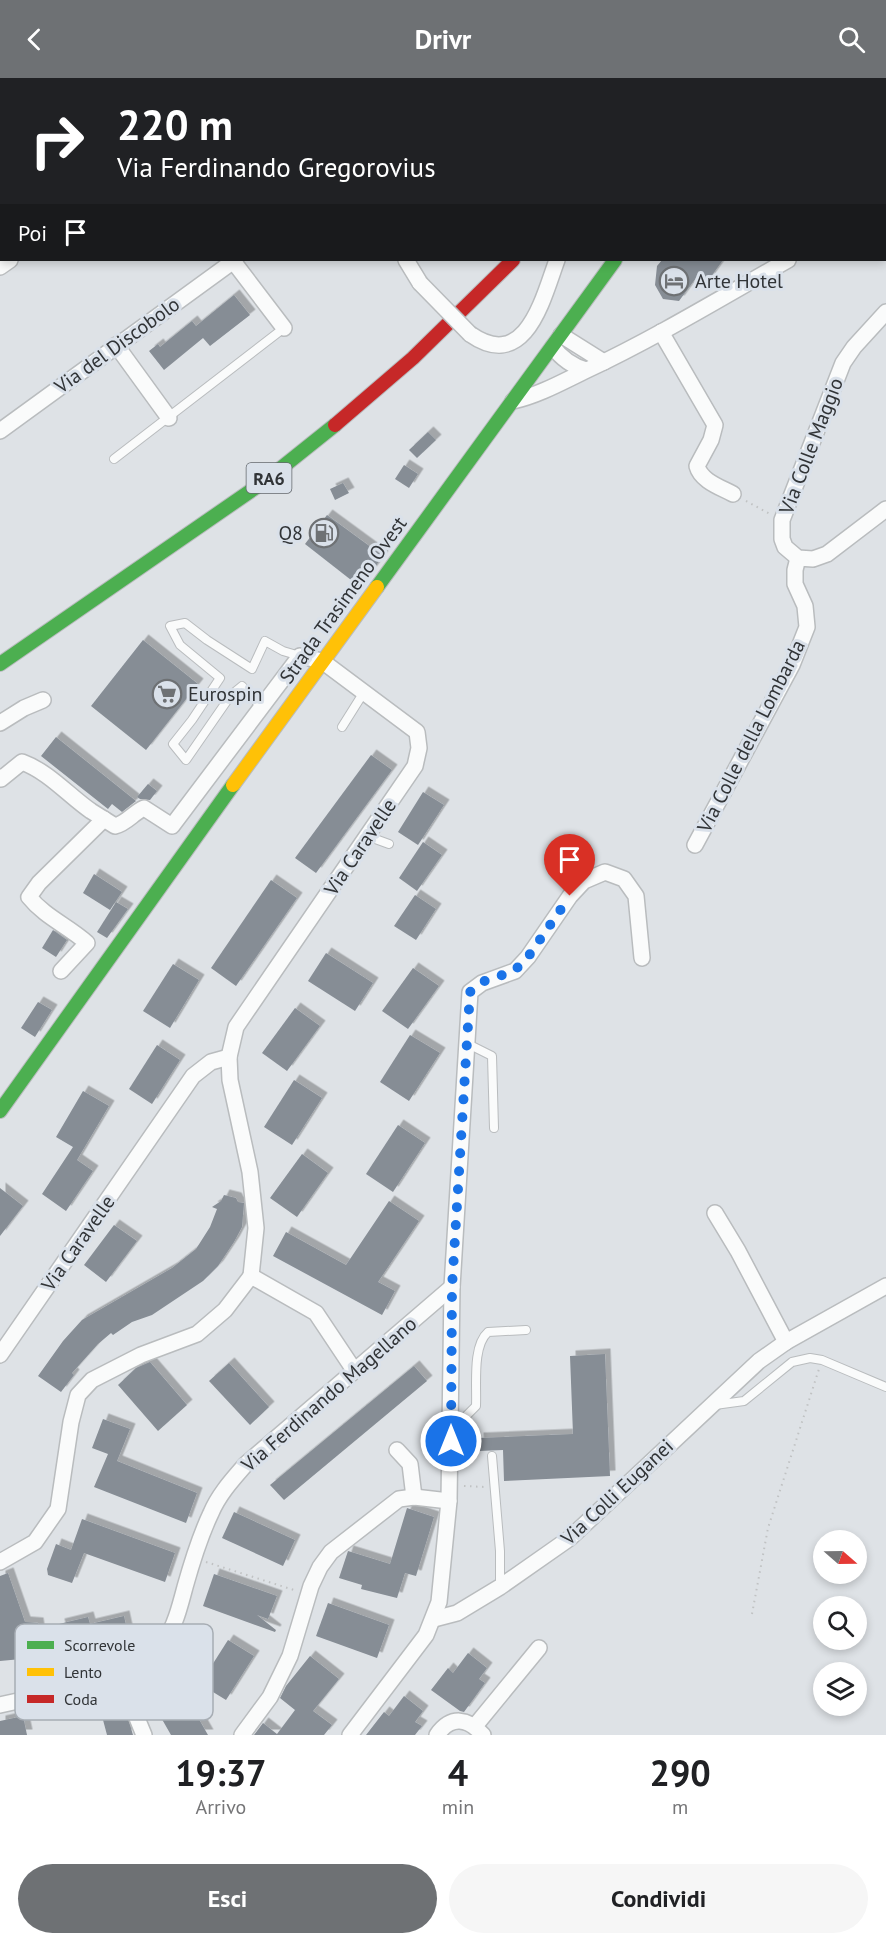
<!DOCTYPE html>
<html lang="it">
<head>
<meta charset="utf-8">
<style>
  body { margin:0; font-family:"PT Sans",sans-serif; background:#f6f6f6; color:#202124; height:100vh; display:flex; flex-direction:column; font-size:22px; white-space:nowrap }
  * { box-sizing:border-box; margin:0 }
  p { font-size:20px; color:#757577 }
  .icon { flex:none; width:33px; height:33px; fill:none; stroke:currentColor; stroke-width:2; stroke-linecap:round; stroke-linejoin:round }
  .map { position:relative; height:1657px; overflow:hidden }
  .panel { display:flex; flex-direction:column; background:#fff; flex:1 }
  .panel>* { flex:none }
  .top-card { position:absolute; left:0px; top:0px; width:886px; height:183px; box-shadow:0 3px 9px #0003; background:#202124; color:#fff; overflow:hidden }
  .needle { width:39px; rotate:110deg }
  .fabs { position:absolute; left:813px; top:1452px; display:grid; gap:12px }
  .fabs a { display:grid; place-items:center; width:54px; height:54px; border-radius:50%; background:#fff; box-shadow:0 3px 9px #0003; font-size:30px }
  .pin { position:absolute; display:grid; place-items:center; width:51px; height:51px; color:#fff; margin:-62px -26px; border-radius:50% 50% 50% 0; rotate:-45deg; box-shadow:0 0 6px #0007 }
  .pin .icon { rotate:45deg }
  .me { position:absolute; width:66px; margin:-33px; rotate:0deg; stroke-linejoin:round; filter:drop-shadow(0 0 4px #0008) }
  .turn { display:flex; align-items:center; gap:21px; height:126px; padding:0 18px; font-size:27px }
  .turn .icon { width:78px; height:78px; stroke-width:2.5 }
  .turn b { display:block; font-size:42px; line-height:51px }
  .then { display:flex; align-items:center; height:57px; padding:0 18px; background:#0003; gap:12px; font-size:22px }
  .eta { display:flex; justify-content:space-evenly; align-items:center; height:102px; text-align:center }
  .eta b { font-size:36px; font-weight:800; line-height:42px }
  .primary-button { display:flex; gap:12px; margin-top:auto; padding:12px 18px }
  .primary-button a { flex:1; height:69px; border-radius:36px; background:#6e7174; color:#fff; font-size:24px; font-weight:800; line-height:69px; text-align:center }
  .primary-button a+a { background:#f6f6f6; color:#202124 }
  header { display:flex; justify-content:space-between; align-items:center; height:78px; padding:0 18px; background:#6e7174; color:#fff; font-size:27px; font-weight:800 }
  .map>svg:first-child { display:block }
  .building { fill:#868d95; filter:url(#shadow) }
  .lines { fill:none; stroke-linecap:round; stroke-linejoin:round }
  .lane-casing { stroke:#b9bcbe; stroke-width:10 }
  .street-casing { stroke:#b9bcbe; stroke-width:18 }
  .fast-casing { stroke:#b9bcbe; stroke-width:16 }
  .slow-casing { stroke:#b9bcbe; stroke-width:16 }
  .jam-casing { stroke:#b9bcbe; stroke-width:16 }
  .path { stroke:#c0c2c3; stroke-width:2; stroke-dasharray:1.5 4.5; stroke-linecap:butt }
  .lane { stroke:#fafbfb; stroke-width:8 }
  .street { stroke:#fafbfb; stroke-width:15 }
  .fast { stroke:#4caf50; stroke-width:14 }
  .slow { stroke:#ffc107; stroke-width:14 }
  .jam { stroke:#c62828; stroke-width:14 }
  .street-bridge-casing { stroke:#b9bcbe; stroke-width:18; stroke-linecap:butt }
  .street-bridge { stroke:#fafbfb; stroke-width:15 }
  .route { stroke:#1a73e8; stroke-width:10; stroke-dasharray:0 18 }
  .labels { text-anchor:middle; dominant-baseline:central; stroke-width:6; stroke-linejoin:round; paint-order:stroke }
  .shield { fill:#dae1ea; stroke:#64686d; stroke-width:1.5 }
  .shield-label { font-size:18px; font-weight:bold; fill:#313437 }
  .poi-label { font-size:20px; fill:#313437; stroke:#dae1ea; text-anchor:start }
  .street-label { font-size:20px; fill:#313437; stroke:#dae1ea }
  .key { fill:#dae1ea; stroke:#a7adb4; stroke-width:1.5 }
  .key-label { font-size:16px; fill:#313437 }
</style>
</head>
<body>
<header><svg class="icon" aria-label="back" viewBox="0 0 24 24"><path d="M15 5l-7 7 7 7"/></svg>Drivr<svg class="icon" aria-label="search" viewBox="0 0 24 24"><circle cx="10" cy="10" r="6"/><path d="M15 15l6 6"/></svg></header>
<div class="map">
<svg width="886" height="1657" viewBox="0 0 886 1657">
  <defs>
    <filter id="shadow"><feDropShadow dx="5.5" dy="-5.5" stdDeviation="0" flood-color="#0004"/></filter>
  </defs>
  <rect width="100%" height="100%" fill="#dee2e6"/>
  <!-- building -->
  <g class="building">
    <path d="M662,182H723L705,207L696,200L679,223L663,221L655,207L657,188Z"/>
    <path d="M234,217L250,237L210,268L203,260L164,292L149,273L158,266L160,269L192,243L196,248Z"/>
    <path d="M428,354L436,362L417,380L409,372Z"/>
    <path d="M404,387L418,396L409,410L395,401Z"/>
    <path d="M343,405L349,415L335,422L330,411Z"/>
    <path d="M327,437L383,478L360,509L305,466Z"/>
    <path d="M143,562L198,606L146,672L91,628Z"/>
    <path d="M56,659L136,723L122,734L112,726L108,731L41,678Z"/>
    <path d="M371,677L392,692L316,795L295,780Z"/>
    <path d="M148,706L157,713L150,722L140,721L137,719Z"/>
    <path d="M423,714L444,727L418,767L398,754Z"/>
    <path d="M423,764L442,777L417,813L399,800Z"/>
    <path d="M94,796L122,814L110,832L83,815Z"/>
    <path d="M271,802L297,820L236,908L211,890Z"/>
    <path d="M415,817L436,831L416,862L394,848Z"/>
    <path d="M116,824L128,831L107,860L97,854Z"/>
    <path d="M53,852L67,862L56,879L42,870Z"/>
    <path d="M326,875L373,905L355,933L308,903Z"/>
    <path d="M173,886L199,902L170,950L143,933Z"/>
    <path d="M413,890L439,908L408,951L382,933Z"/>
    <path d="M38,924L52,932L35,959L21,950Z"/>
    <path d="M295,930L320,948L287,993L262,975Z"/>
    <path d="M410,957L440,975L409,1023L380,1004Z"/>
    <path d="M157,967L180,982L152,1026L129,1011Z"/>
    <path d="M294,1002L322,1020L292,1067L264,1049Z"/>
    <path d="M83,1013L109,1028L77,1082L93,1093L66,1133L42,1116L73,1069L56,1059Z"/>
    <path d="M398,1047L425,1065L393,1114L366,1096Z"/>
    <path d="M302,1076L328,1095L297,1139L270,1120Z"/>
    <path d="M0,1110L23,1128L0,1158Z"/>
    <path d="M224,1117L236,1120L238,1124L244,1125L242,1149L234,1164L218,1188L203,1203L152,1237L132,1244L113,1257L111,1255L98,1266L72,1295L74,1297L61,1314L38,1298L63,1263L82,1242L172,1190L196,1171L210,1149L217,1131L212,1129L221,1123Z"/>
    <path d="M389,1123L419,1143L378,1204L395,1213L382,1237L273,1178L286,1154L346,1187Z"/>
    <path d="M114,1147L137,1163L106,1204L84,1187Z"/>
    <path d="M605,1276L610,1398L504,1403L503,1372L479,1373L478,1360L573,1356L570,1278Z"/>
    <path d="M150,1284L187,1327L158,1353L118,1307L136,1290Z"/>
    <path d="M229,1285L269,1329L250,1347L209,1303Z"/>
    <path d="M414,1288L427,1303L284,1422L270,1407Z"/>
    <path d="M103,1341L130,1351L117,1383L197,1415L186,1445L94,1409L108,1376L92,1370Z"/>
    <path d="M407,1430L434,1439L416,1498L405,1495L397,1520L361,1511L362,1507L339,1500L348,1473L390,1486Z"/>
    <path d="M234,1434L295,1462L283,1488L222,1460Z"/>
    <path d="M82,1441L175,1475L165,1504L84,1475L72,1505L48,1497L47,1491L56,1466L71,1472Z"/>
    <path d="M8,1495L25,1544L38,1545L43,1579L0,1583V1498Z"/>
    <path d="M214,1496L277,1518L268,1541L257,1537L276,1552L275,1554L203,1528Z"/>
    <path d="M328,1525L389,1547L377,1580L316,1558Z"/>
    <path d="M124,1538L129,1561L110,1566L113,1577L85,1583L81,1567L65,1571L59,1546L88,1539L90,1546Z"/>
    <path d="M228,1562L254,1578L226,1622L200,1606Z"/>
    <path d="M468,1575L487,1590L479,1601L485,1605L464,1634L460,1633L431,1612L448,1590L453,1595Z"/>
    <path d="M310,1578L339,1601L313,1633L332,1647L324,1657H254L263,1645L277,1656L295,1632L280,1620L286,1608Z"/>
    <path d="M177,1603L208,1657H171L159,1636L170,1630L160,1613Z"/>
    <path d="M121,1617L133,1657H107L98,1623Z"/>
    <path d="M404,1618L423,1633L415,1644L422,1648L415,1657H366L384,1634L389,1638Z"/>
    <path d="M23,1638L27,1657H0V1643Z"/>
  </g>
  <g class="lines">
    <!-- lane casing -->
    <g class="lane-casing">
      <g id="lane">
        <path d="M855,2L856,0"/>
        <path d="M114,381L284,250"/>
        <path d="M262,630L242,608L231,617L186,682L173,666L192,642L220,600L180,567L170,548L185,545L207,562L252,591L265,563L283,573L300,578"/>
        <path d="M342,649L364,614"/>
        <path d="M367,758L389,766"/>
        <path d="M468,966L492,978L494,1050"/>
        <path d="M715,1327L744,1323L792,1284L810,1280L822,1282L886,1309"/>
        <path d="M451,1345L465,1339L476,1328C477,1307 472,1268 488,1254L526,1252"/>
        <path d="M492,1378L500,1473V1507"/>
      </g>
    </g>
    <!-- street casing -->
    <g class="street-casing">
      <g id="street">
        <path d="M354,0L355,2"/>
        <path d="M247,2L249,0"/>
        <path d="M394,2L395,0"/>
        <path d="M885,116L886,115"/>
        <path d="M406,182L420,205"/>
        <path d="M233,183L284,250"/>
        <path d="M0,189L10,182"/>
        <path d="M886,234L854,269L843,285L782,442V461L785,469L798,480L813,481L827,476L886,431"/>
        <path d="M661,254L715,347L711,362L697,388C701,403 720,409 733,416"/>
        <path d="M470,256C526,295 543,220 557,182"/>
        <path d="M561,257L604,284"/>
        <path d="M116,267L169,340"/>
        <path d="M553,269C562,281 572,288 586,292"/>
        <path d="M513,323C539,317 562,304 585,293C655,260 721,220 788,182"/>
        <path d="M0,353L235,182"/>
        <path d="M0,645L24,630L43,622"/>
        <path d="M0,699L1,701L22,684C49,694 68,717 91,733C99,738 107,743 115,748C127,745 133,735 144,730L172,748L300,578L322,583L417,654L419,670L415,688L236,949L229,979L230,1002L250,1094L256,1150L251,1198"/>
        <path d="M695,767L792,587L807,549L805,528L795,506V492L798,480"/>
        <path d="M61,893L87,865C68,848 45,839 29,819L39,805L104,741"/>
        <path d="M715,1135L738,1173L786,1264"/>
        <path d="M251,1198L316,1235L354,1292"/>
        <path d="M0,1277L193,998L211,984L229,979"/>
        <path d="M397,1372L410,1386L414,1419"/>
        <path d="M0,1484L35,1464L58,1431L71,1344L78,1317L92,1302L141,1277L197,1256L225,1232L251,1198"/>
        <path d="M434,1541L457,1535L500,1509L570,1460L759,1283L786,1264L886,1208"/>
        <path d="M127,1599L137,1640L144,1657"/>
        <path d="M0,1627L127,1599C140,1590 156,1579 164,1565C175,1548 180,1528 185,1509C192,1484 200,1458 211,1435C219,1416 233,1401 246,1386L452,1209"/>
        <path d="M475,1648L539,1570"/>
        <path d="M242,1657L270,1619L290,1578L311,1508L320,1489L331,1474L399,1421L414,1419L449,1423"/>
        <path d="M350,1657L426,1557L439,1524L449,1423L452,1209L470,914L482,905L515,893L528,879L570,818L584,803L605,794L624,801L636,818L642,880"/>
        <path d="M437,1657C451,1637 468,1640 483,1657"/>
      </g>
    </g>
    <!-- fast casing -->
    <g class="fast-casing">
      <g id="fast">
        <path d="M644,2L645,0"/>
        <path d="M377,509L615,182"/>
        <path d="M0,586L265,403L335,347"/>
        <path d="M0,1033L233,707"/>
      </g>
    </g>
    <!-- slow casing -->
    <g class="slow-casing">
      <g id="slow">
        <path d="M747,2L749,0"/>
        <path d="M233,707L377,509"/>
      </g>
    </g>
    <!-- jam casing -->
    <g class="jam-casing">
      <path id="jam" d="M335,347L413,280L513,182"/>
    </g>
    <!-- path -->
    <g class="path">
      <path d="M746,423L770,436"/>
      <path d="M464,1408L485,1409"/>
      <path d="M206,1484L294,1512"/>
      <path d="M752,1536L768,1450L819,1291"/>
    </g>
    <!-- lane -->
    <use href="#lane" class="lane"/>
    <!-- street -->
    <use href="#street" class="street"/>
    <!-- fast -->
    <use href="#fast" class="fast"/>
    <!-- slow -->
    <use href="#slow" class="slow"/>
    <!-- jam -->
    <use href="#jam" class="jam"/>
    <!-- street-bridge casing -->
    <g class="street-bridge-casing">
      <path id="street-bridge" d="M420,205L470,256"/>
    </g>
    <!-- street-bridge -->
    <use href="#street-bridge" class="street-bridge"/>
  </g>
  <g class="lines">
    <!-- route -->
    <path class="route" d="M451,1363L452,1209L470,914L482,904L514,893L528,879L570,818"/>
  </g>
  <!-- icons -->
  <defs>
    <g id="hotel-ring" transform="scale(1.5)"><circle r="9.5" fill="#dae1ea" stroke="#6e7174" stroke-width="1.5"/><path d="M-6-4.5h1.5V1H6V5H4.5V3h-9V5H-6ZM-4 0a1.8 1.8 0 1 1 3.6 0ZM.5 0V-2.5h3Q6-2.5 6 0Z" fill="#6e7174"/></g>
    <g id="fuel-ring" transform="scale(1.5)"><circle r="9.5" fill="#dae1ea" stroke="#6e7174" stroke-width="1.5"/><path d="M-5.5-6h7V0h2V4h1.3V-2.5L3-4.5l.8-.8L6-3V5H2.5V1h-1V6h-7ZM-4.2-4.7v3.2H.2V-4.7Z" fill="#6e7174"/></g>
    <g id="supermarket-ring" transform="scale(1.5)"><circle r="9.5" fill="#dae1ea" stroke="#6e7174" stroke-width="1.5"/><path d="M-6-5.5h2.5l.6 2H6L4.5 2H-2.5L-4.4-4H-6ZM-1.5 3.2a1.3 1.3 0 1 0 .1 0ZM3 3.2a1.3 1.3 0 1 0 .1 0Z" fill="#6e7174"/></g>
  </defs>
  <g fill-rule="evenodd">
    <use href="#hotel-ring" x="674" y="203"/>
    <use href="#fuel-ring" x="324" y="455"/>
    <use href="#supermarket-ring" x="167" y="616"/>
  </g>
  <g class="labels">
    <!-- shield labels -->
    <rect class="shield" x="246.5" y="385" width="45" height="30" rx="4.5"/>
    <g class="shield-label">
      <text x="269" y="400">RA6</text>
    </g>
    <!-- poi labels -->
    <g class="poi-label">
      <text x="695" y="203">Arte Hotel</text>
      <text x="303" y="455" text-anchor="end">Q8</text>
      <text x="188" y="616">Eurospin</text>
    </g>
    <!-- street labels -->
    <g class="street-label">
      <text transform="translate(117 267) rotate(-36)">Via del Discobolo</text>
      <text transform="translate(811 368) rotate(-69)">Via Colle Maggio</text>
      <text transform="translate(343 522) rotate(-54)">Strada Trasimeno Ovest</text>
      <text transform="translate(751 658) rotate(-63)">Via Colle della Lombarda</text>
      <text transform="translate(360 769) rotate(-56)">Via Caravelle</text>
      <text transform="translate(78 1165) rotate(-55)">Via Caravelle</text>
      <text transform="translate(329 1316) rotate(-41)">Via Ferdinando Magellano</text>
      <text transform="translate(617 1414) rotate(-43)">Via Colli Euganei</text>
    </g>
  </g>
  <!-- legend -->
  <rect x="15" y="1546" width="198" height="96" rx="9" class="key"/>
  <rect x="27" y="1563" width="27" height="8" fill="#4caf50"/>
  <rect x="27" y="1590" width="27" height="8" fill="#ffc107"/>
  <rect x="27" y="1617" width="27" height="8" fill="#c62828"/>
  <g class="key-label">
    <text x="64" y="1573">Scorrevole</text>
    <text x="64" y="1600">Lento</text>
    <text x="64" y="1627">Coda</text>
  </g>
</svg>
<div class="fabs">
<a><svg class="needle" viewBox="-14 -14 28 28"><path d="M0-13l5 13h-10z" fill="#e53935"/><path d="M0 13l5-13h-10z" fill="#757577"/></svg></a>
<a><svg class="icon" aria-label="search" viewBox="0 0 24 24"><circle cx="10" cy="10" r="6"/><path d="M15 15l6 6"/></svg></a>
<a><svg class="icon" aria-label="layers" viewBox="0 0 24 24"><path d="M12 4l9 5-9 5-9-5zM3 14l9 5 9-5"/></svg></a>
</div>
<div class="pin" style="left:570px;top:818px;background:#d93025"><svg class="icon" aria-label="arrive" viewBox="0 0 24 24"><path d="M6 21V4h12l-3 4 3 4H6"/></svg></div>
<svg class="me" style="left:451px;top:1363px" viewBox="-20 -20 40 40"><circle r="17" fill="#1a73e8" stroke="#fff" stroke-width="3"/><path d="M0-11L8 9 0 5-8 9z" fill="#fff"/></svg>
<div class="top-card">
<div class="turn"><svg class="icon" aria-label="right" viewBox="0 0 24 24"><path d="M7 20v-9h11M14 6l5 5-5 5"/></svg><div><b>220 m</b>Via Ferdinando Gregorovius</div></div>
<div class="then">Poi<svg class="icon" aria-label="arrive" viewBox="0 0 24 24"><path d="M6 21V4h12l-3 4 3 4H6"/></svg></div>
</div>
</div>
<section class="panel">
<div class="eta">
<div><b>19:37</b><p>Arrivo</p></div>
<div><b>4</b><p>min</p></div>
<div><b>290</b><p>m</p></div>
</div>
<div class="primary-button"><a>Esci</a><a>Condividi</a></div>
</section>
</body>
</html>
